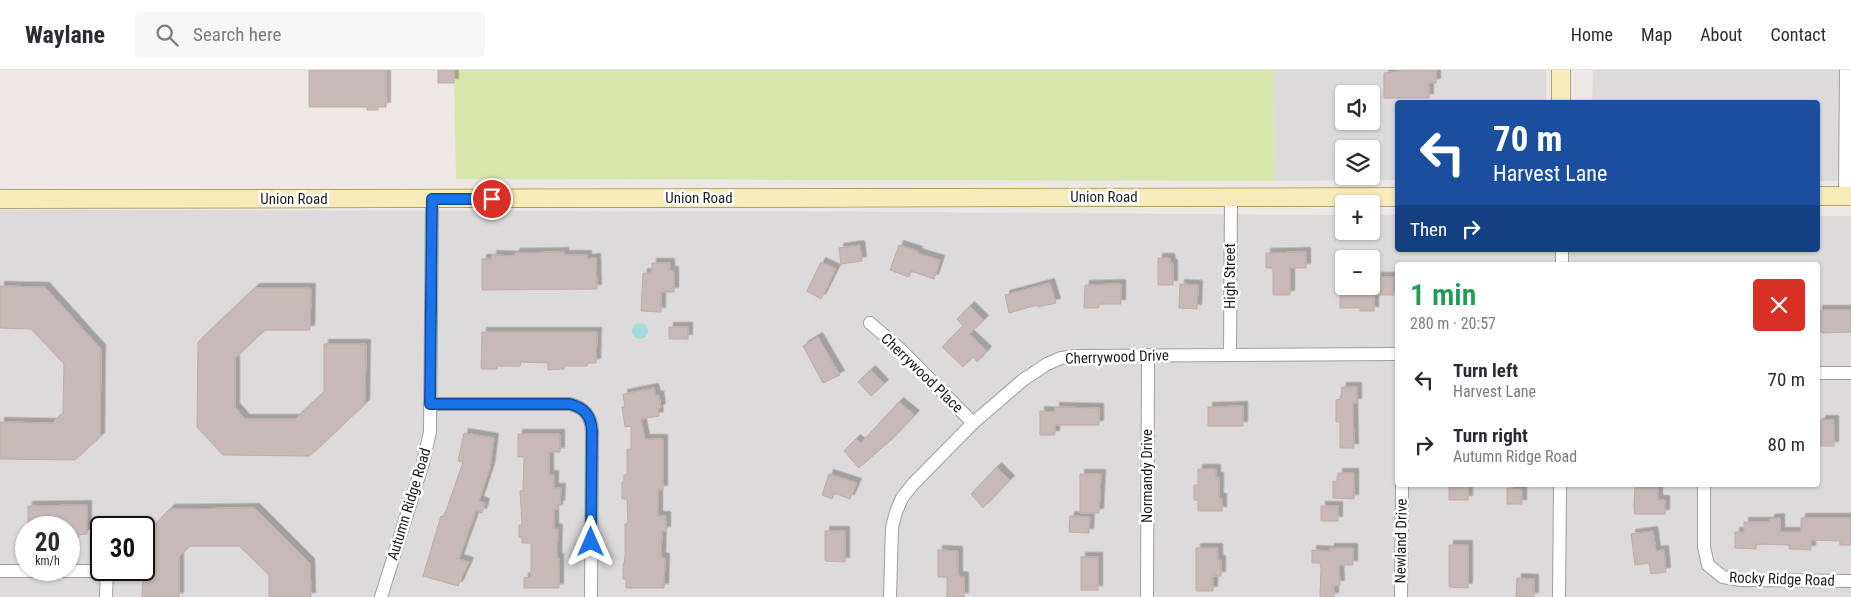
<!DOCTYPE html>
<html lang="en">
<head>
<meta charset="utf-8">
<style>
  body { margin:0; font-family:"Roboto Condensed",sans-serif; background:#f7f7f7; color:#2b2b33; height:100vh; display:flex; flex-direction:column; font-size:19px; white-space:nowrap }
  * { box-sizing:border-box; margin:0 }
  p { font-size:16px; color:#7c7c81 }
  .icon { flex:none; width:28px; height:28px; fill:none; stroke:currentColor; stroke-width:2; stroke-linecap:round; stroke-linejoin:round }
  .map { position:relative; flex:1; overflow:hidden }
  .drawer { position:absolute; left:1395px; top:192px; width:425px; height:225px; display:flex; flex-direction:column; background:#fff; border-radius:5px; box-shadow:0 1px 4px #0004 }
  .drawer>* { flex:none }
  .top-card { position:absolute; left:1395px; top:30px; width:425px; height:152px; border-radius:5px; box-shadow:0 1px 4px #0004; background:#1a4fa0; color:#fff; overflow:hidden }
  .tools { position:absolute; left:1335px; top:15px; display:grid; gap:10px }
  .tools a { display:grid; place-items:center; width:45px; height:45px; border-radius:5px; background:#fff; box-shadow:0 1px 4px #0004; font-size:25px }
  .speed { position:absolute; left:15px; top:446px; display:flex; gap:10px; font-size:25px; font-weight:700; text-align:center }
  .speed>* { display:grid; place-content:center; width:65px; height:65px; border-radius:50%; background:#fff; box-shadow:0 1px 4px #0004; line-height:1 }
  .speed small { font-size:12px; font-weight:400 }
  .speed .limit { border:2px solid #111; border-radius:8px; background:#fff; color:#111 }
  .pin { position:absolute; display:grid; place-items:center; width:42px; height:42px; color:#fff; margin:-21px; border:2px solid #fff; border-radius:50%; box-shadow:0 1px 5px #0007 }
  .me { position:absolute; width:55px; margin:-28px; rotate:0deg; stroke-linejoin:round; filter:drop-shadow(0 0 4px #0008) }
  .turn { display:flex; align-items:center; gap:18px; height:105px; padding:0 15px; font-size:22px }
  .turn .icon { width:65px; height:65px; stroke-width:2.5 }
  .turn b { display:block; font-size:35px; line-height:42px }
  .then { display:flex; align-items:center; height:48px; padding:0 15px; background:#0003; gap:10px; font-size:19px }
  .round { display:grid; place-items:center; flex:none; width:52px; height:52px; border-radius:5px; background:#f7f7f7 }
  .overview { display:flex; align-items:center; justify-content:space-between; height:85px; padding:0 15px }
  h1 { font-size:30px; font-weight:600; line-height:38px; color:#1e9e55 }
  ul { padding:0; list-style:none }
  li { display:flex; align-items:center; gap:15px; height:65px; padding:0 15px }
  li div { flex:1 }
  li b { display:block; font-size:19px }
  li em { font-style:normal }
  header { display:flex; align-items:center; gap:30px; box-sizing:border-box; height:70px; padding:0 25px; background:#fff; border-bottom:1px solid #e1e1e2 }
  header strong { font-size:24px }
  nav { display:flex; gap:28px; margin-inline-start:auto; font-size:18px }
  .search { width:350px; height:45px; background:#f7f7f7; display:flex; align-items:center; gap:12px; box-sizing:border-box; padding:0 18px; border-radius:5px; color:#7c7c81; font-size:19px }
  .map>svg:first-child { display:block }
  .residential { fill:#dcdadb; fill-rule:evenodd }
  .grass { fill:#d7e7ab }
  .water { fill:#a5dbda }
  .building { fill:#c6b9b7; stroke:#bfaba7; filter:url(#shadow) }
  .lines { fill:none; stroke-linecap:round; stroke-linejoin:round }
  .street-casing { stroke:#9e9e9e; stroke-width:14 }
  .secondary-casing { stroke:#716208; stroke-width:19 }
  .street { stroke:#fff; stroke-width:12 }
  .secondary { stroke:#f7ebb9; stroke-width:18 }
  .route-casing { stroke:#114b97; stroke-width:12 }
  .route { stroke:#1a73e8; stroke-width:9 }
  .labels { text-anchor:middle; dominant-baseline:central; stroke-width:5; stroke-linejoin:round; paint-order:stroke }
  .street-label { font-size:15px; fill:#1d1d1d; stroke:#fff }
</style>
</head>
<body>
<header>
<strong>Waylane</strong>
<div class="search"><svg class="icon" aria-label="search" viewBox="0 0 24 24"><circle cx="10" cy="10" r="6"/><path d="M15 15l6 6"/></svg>Search here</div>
<nav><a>Home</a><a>Map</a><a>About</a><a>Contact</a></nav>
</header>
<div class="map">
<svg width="1851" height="527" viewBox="0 0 1851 527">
  <defs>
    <filter id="shadow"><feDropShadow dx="4.5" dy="-4.5" stdDeviation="0" flood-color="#0004"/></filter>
  </defs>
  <rect width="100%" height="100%" fill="#eee8e4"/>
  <!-- residential -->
  <g class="residential">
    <path d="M1273,0H1546V32H1398L1397,110L1274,111ZM1344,24H1371V51H1344ZM1344,79H1371V106H1344Z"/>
    <path d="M1593,0H1851V111H1818V32H1592Z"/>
    <path d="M0,140L749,141L1344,145V161H1371V145H1397L1398,180H1818V146H1851V527H0ZM1344,189H1371V216H1344ZM1398,195H1818V415H1398ZM26,458H69V500H26ZM101,458H144V500H101Z"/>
  </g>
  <!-- grass -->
  <path class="grass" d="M454,0H1273L1274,111L456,109Z"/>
  <!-- water -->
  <circle class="water" cx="640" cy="261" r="8"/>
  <!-- building -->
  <g class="building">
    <path d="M309,0H386V37H378V40H367V37H309Z"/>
    <rect x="438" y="0" width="16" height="13"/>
    <path d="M1408,0H1436V13H1429V28H1384V3Z"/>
    <path d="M860,175L862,191L841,194L839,178Z"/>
    <path d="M899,175L918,181L917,183L940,190L934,209L911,201L909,207L890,200Z"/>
    <path d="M564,182V185H587V189L596,188L597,219L482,220V189H492V185L515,186V183Z"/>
    <path d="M1306,182V198H1290V225H1273V198H1266V183Z"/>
    <path d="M1158,188H1170L1171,194H1173V215H1158Z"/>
    <path d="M821,192L836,199L821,229L807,221Z"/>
    <path d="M652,193H670V201H674V222H661V242L641,241L643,203H652Z"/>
    <rect x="1377" y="207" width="17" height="18"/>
    <path d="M1050,213L1056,233L1038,237L1037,235L1009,243L1005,225Z"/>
    <path d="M1121,214V234H1099V238H1084L1085,215Z"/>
    <path d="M1180,214L1198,215L1197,239L1179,238Z"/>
    <path d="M0,216L45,217L101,279L100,367L75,390L0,389V352L52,353L63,343L64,294L31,259L0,258Z"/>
    <path d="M255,218H311L310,260H265L235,288V337L245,349H295L324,322V274H366L365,334L310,386L223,385L197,357L198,272Z"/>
    <path d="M1340,222H1374V241H1360V238H1340Z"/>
    <path d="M970,236L984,250L969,264L987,281L977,292L973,287L963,297L942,277L963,256L957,249Z"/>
    <path d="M1818,240H1851V262L1822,263L1821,261H1818Z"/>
    <rect x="669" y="257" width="19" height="12"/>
    <path d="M482,262H597L596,293H588L587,296H564V299L548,300V293L521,292L520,296H497V299H481Z"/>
    <path d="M818,267L840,305L823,313L803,276Z"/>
    <path d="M871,300L884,314L871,326L858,312Z"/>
    <path d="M1342,317H1357V333H1353L1354,378H1340V352H1336V330L1341,329Z"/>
    <path d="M654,318L656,326L659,325L661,338L658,339L659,346L641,349L645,369H663V420H658V446H666V461H662L661,487L665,488L664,518H626V509H623V494H624L625,486V454L628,453L627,429H622V412H624V405H627V379H631V356L625,357L622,337H625L623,324Z"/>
    <path d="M899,332L915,345L887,374H886L859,398L844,381L856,369L861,373Z"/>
    <path d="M1243,336V356H1208V337Z"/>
    <path d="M1055,337L1099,338V355H1055V365H1040V341L1055,342Z"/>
    <path d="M1821,350H1834V376H1818V353H1821Z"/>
    <path d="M464,363L494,368L490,398L479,431L485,433L482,443L476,441L459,489L469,492L458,516L423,506L441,446L444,447L463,392L458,391Z"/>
    <path d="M518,364H560V382H549V405H554V418H561L560,435H558V439H554V458L558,459L557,488H559V518H524V507L531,508V473H522V467H519V455H522L520,421H523L524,387H518Z"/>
    <path d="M997,397L1010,410L983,438L971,424Z"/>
    <path d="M1198,399H1216V407H1219V428H1222V441H1198V430H1194V415H1198Z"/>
    <path d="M1338,403H1354V429L1333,428V411L1338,412Z"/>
    <path d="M829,404L857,413L850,429L834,423L832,429L822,425Z"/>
    <path d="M1080,404H1101L1099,443H1080Z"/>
    <rect x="1449" y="415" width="19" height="15"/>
    <path d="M1635,415H1658V430H1665V444H1635L1634,437Z"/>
    <path d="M1507,418L1522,419V434H1507Z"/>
    <path d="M87,435V464L79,465V467L69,468V458H28V436Z"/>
    <rect x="1321" y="436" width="17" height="15"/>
    <path d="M255,438L310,493L311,527H269V505L239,476H190L179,487V527H142L144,466L170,439Z"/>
    <path d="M1070,446L1090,447L1089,463L1069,462Z"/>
    <path d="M1780,448V462H1801V448H1851V475H1840V471L1811,470V480L1789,479V475L1756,474V479L1735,478V462H1744V452H1770V449Z"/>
    <path d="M825,461H845V492L825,491Z"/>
    <path d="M1653,461L1656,481L1664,480L1666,502L1651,504L1649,493L1635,495L1631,464Z"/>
    <path d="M1449,475H1468V518L1449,517Z"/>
    <path d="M1196,478H1218V490H1221V506H1213V521H1196Z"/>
    <path d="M1330,478H1353V495H1339L1340,515H1334V527H1320L1321,498L1320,493H1312V480L1330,481Z"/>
    <path d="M938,480L958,481V506L964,507V527H947V507H938Z"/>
    <rect x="1081" y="487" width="17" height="33"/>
    <path d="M1517,508L1534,509V527H1516Z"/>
  </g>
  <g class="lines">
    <!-- street casing -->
    <g class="street-casing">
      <g id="street">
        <path d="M1845,126L1846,0"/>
        <path d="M1562,195V180"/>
        <path d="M870,253L899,278L973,353"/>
        <path d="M1230,284L1231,127"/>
        <path d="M1818,303H1851"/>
        <path d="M430,334H570C585,338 591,346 592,361L591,527"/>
        <path d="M1704,415V477L1708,495L1723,507L1741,510L1851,511"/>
        <path d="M0,501H107"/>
        <path d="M106,527L107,500"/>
        <path d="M381,527L423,393L430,362L432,129"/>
        <path d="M890,527L892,457L896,442L902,428L913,414L973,353L1023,310L1047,294L1061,288L1078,286L1398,284"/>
        <path d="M1147,527L1148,285"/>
        <path d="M1401,527L1402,415"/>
        <path d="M1559,527L1560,415"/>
      </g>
    </g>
    <!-- secondary casing -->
    <g class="secondary-casing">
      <g id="secondary">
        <path d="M1561,0V32"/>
        <path d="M1818,126H1851"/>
        <path d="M0,129L1398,127"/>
      </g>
    </g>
    <!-- street -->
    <use href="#street" class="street"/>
    <!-- secondary -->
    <use href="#secondary" class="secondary"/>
  </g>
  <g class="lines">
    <!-- route casing -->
    <g class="route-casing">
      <path id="route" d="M492,129H432L430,334H570C585,338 591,346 592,361L591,472"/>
    </g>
    <!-- route -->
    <use href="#route" class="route"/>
  </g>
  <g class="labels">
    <!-- street labels -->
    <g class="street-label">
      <text x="1104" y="127">Union Road</text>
      <text x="699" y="128">Union Road</text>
      <text x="294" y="129">Union Road</text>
      <text transform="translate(1230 206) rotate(-90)">High Street</text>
      <text transform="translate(1117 287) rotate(-2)">Cherrywood Drive</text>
      <text transform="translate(922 303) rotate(44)">Cherrywood Place</text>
      <text transform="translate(1147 406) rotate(-90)">Normandy Drive</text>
      <text transform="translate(409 434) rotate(-73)">Autumn Ridge Road</text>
      <text transform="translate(1401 471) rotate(-89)">Newland Drive</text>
      <text transform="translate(1782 509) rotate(2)">Rocky Ridge Road</text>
    </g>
  </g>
</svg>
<div class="tools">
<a><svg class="icon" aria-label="sound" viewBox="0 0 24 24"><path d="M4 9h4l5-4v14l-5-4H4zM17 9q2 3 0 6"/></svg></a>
<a><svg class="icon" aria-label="layers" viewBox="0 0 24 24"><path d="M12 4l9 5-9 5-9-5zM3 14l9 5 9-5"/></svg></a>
<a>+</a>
<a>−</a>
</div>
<div class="speed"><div>20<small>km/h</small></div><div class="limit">30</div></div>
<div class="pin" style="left:492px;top:129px;background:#d93025"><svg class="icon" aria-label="arrive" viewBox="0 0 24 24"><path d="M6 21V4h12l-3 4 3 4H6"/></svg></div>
<svg class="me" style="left:591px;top:472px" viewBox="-20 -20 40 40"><path d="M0-17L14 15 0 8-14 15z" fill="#1a73e8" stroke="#fff" stroke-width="4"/></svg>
<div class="top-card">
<div class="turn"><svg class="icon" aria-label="left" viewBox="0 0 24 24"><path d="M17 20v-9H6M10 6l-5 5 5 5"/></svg><div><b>70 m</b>Harvest Lane</div></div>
<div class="then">Then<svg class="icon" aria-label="right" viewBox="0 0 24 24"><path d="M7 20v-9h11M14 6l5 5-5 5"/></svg></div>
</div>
<section class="drawer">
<div class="overview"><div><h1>1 min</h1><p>280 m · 20:57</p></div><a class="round" style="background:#d93025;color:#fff"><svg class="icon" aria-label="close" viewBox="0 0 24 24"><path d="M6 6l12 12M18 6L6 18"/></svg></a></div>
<ul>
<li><svg class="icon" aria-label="left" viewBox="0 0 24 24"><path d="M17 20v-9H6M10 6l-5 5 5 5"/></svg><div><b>Turn left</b><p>Harvest Lane</p></div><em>70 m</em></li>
<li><svg class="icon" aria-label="right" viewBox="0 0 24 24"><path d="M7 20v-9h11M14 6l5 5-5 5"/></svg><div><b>Turn right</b><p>Autumn Ridge Road</p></div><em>80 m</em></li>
</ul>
</section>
</div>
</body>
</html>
